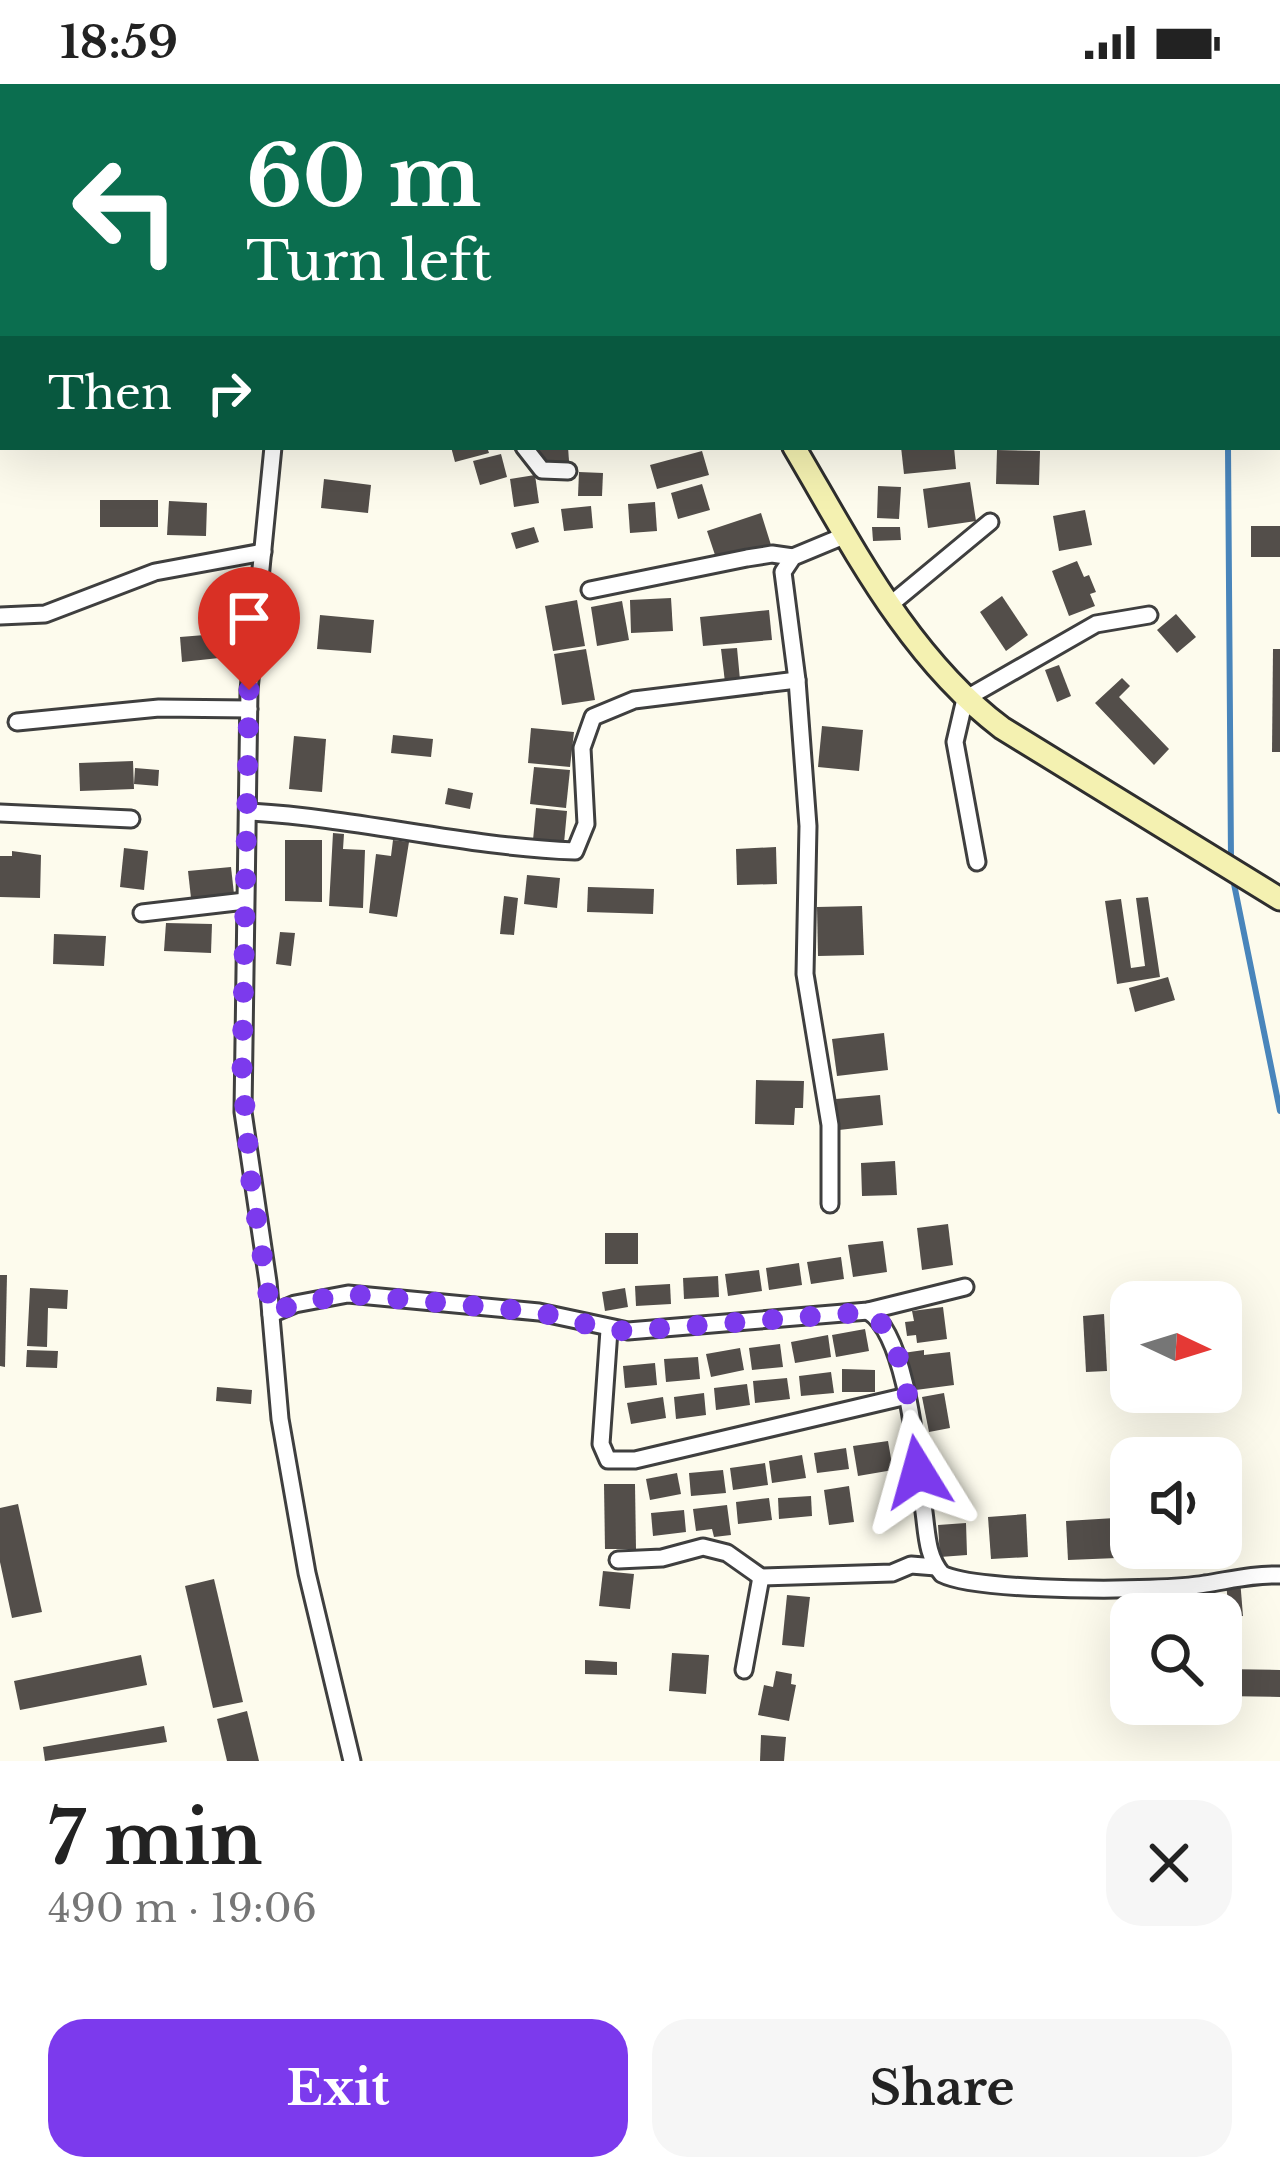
<!DOCTYPE html>
<html lang="en">
<head>
<meta charset="utf-8">
<style>
  body { margin:0; font-family:"Libre Baskerville",serif; background:#f6f6f6; color:#222; height:100vh; display:flex; flex-direction:column; font-size:45px; white-space:nowrap }
  * { box-sizing:border-box; margin:0 }
  p { font-size:39px; color:#767676 }
  .icon { flex:none; width:66px; height:66px; fill:none; stroke:currentColor; stroke-width:2; stroke-linecap:round; stroke-linejoin:round }
  .map { position:relative; height:1677px; overflow:hidden }
  .side { display:flex; flex-direction:column; background:#fff; flex:1 }
  .side>* { flex:none }
  .banner { position:absolute; left:0px; top:0px; width:1281px; height:366px; box-shadow:0 12px 48px #0002; background:#0b6e4f; color:#fff; overflow:hidden }
  .needle { width:78px; rotate:94deg }
  .tools { position:absolute; left:1110px; top:1197px; display:grid; gap:24px }
  .tools a { display:grid; place-items:center; width:132px; height:132px; border-radius:24px; background:#fff; box-shadow:0 12px 48px #0002; font-size:60px }
  .pin { position:absolute; display:grid; place-items:center; width:102px; height:102px; color:#fff; margin:-123px -51px; border-radius:50% 50% 50% 0; rotate:-45deg; box-shadow:0 0 12px #0007 }
  .pin .icon { rotate:45deg }
  .me { position:absolute; width:132px; margin:-66px; rotate:352deg; stroke-linejoin:round; filter:drop-shadow(0 0 9px #0008) }
  .turn { display:flex; align-items:center; gap:42px; height:252px; padding:0 48px; font-size:54px }
  .turn .icon { width:156px; height:156px; stroke-width:2.5 }
  .turn b { display:block; font-size:84px; line-height:102px }
  .then { display:flex; align-items:center; height:114px; padding:0 48px; background:#0003; gap:24px; font-size:45px }
  .round { display:grid; place-items:center; flex:none; width:126px; height:126px; border-radius:36px; background:#f6f6f6 }
  .summary { display:flex; align-items:center; justify-content:space-between; height:204px; padding:0 48px }
  h1 { font-size:72px; font-weight:800; line-height:90px }
  .primary-button { display:flex; gap:24px; margin-top:auto; padding:24px 48px }
  .primary-button a { flex:1; height:138px; border-radius:36px; background:#7c3aed; color:#fff; font-size:48px; font-weight:800; line-height:138px; text-align:center }
  .primary-button a+a { background:#f6f6f6; color:#222 }
  .status { display:flex; justify-content:space-between; align-items:center; height:84px; padding:0 60px; background:#fff; direction:ltr }
  .status svg { height:33px; fill:currentColor }
  .map>svg:first-child { display:block }
  .lines { fill:none; stroke-linecap:round; stroke-linejoin:round }
  .stream { stroke:#4985bb; stroke-width:6 }
  .building { fill:#534e4a }
  .street-casing { stroke:#3f3f3f; stroke-width:21 }
  .secondary-casing { stroke:#2e2e2e; stroke-width:27 }
  .street { stroke:#fff; stroke-width:15 }
  .secondary { stroke:#f4f1b1; stroke-width:21 }
  .route { stroke:#7c3aed; stroke-width:21; stroke-dasharray:0 37.8 }
</style>
</head>
<body>
<div class="status"><b>18:59</b><svg viewBox="0 0 49 12"><path d="M0 12V9h3v3zM5 12V6h3v6zM10 12V3h3v9zM15 12V0h3v12zM26 1h20v11H26zM47 4h2v5h-2z"/></svg></div>
<div class="map">
<svg width="1280" height="1677" viewBox="0 0 1280 1677">
  <rect width="100%" height="100%" fill="#fdfbed"/>
  <g class="lines">
    <!-- stream -->
    <g class="stream">
      <path d="M1218,0V3"/>
      <path d="M1228,363L1231,776"/>
      <path d="M1233,795L1280,1027"/>
    </g>
  </g>
  <!-- building -->
  <g class="building">
    <path d="M451,363H487L489,369L455,378Z"/>
    <path d="M537,363H568L569,377L538,379Z"/>
    <path d="M901,363H954L956,385L904,390Z"/>
    <path d="M997,366L1040,367L1039,401L996,400Z"/>
    <path d="M702,367L709,391L657,405L650,381Z"/>
    <path d="M501,370L507,393L480,401L473,377Z"/>
    <path d="M579,388L603,389L602,412H578Z"/>
    <path d="M535,391L539,419L514,423L510,395Z"/>
    <path d="M324,395L371,401L368,429L321,424Z"/>
    <path d="M970,398L976,437L928,444L923,405Z"/>
    <path d="M702,400L710,426L678,435L671,409Z"/>
    <path d="M878,402L901,403L899,435L877,434Z"/>
    <rect x="100" y="416" width="58" height="27"/>
    <path d="M169,417L207,419L206,452L167,451Z"/>
    <path d="M655,418L657,447L630,449L628,420Z"/>
    <path d="M591,422L593,444L564,447L561,425Z"/>
    <path d="M1085,426L1092,461L1059,467L1053,432Z"/>
    <path d="M761,429L771,461L717,477L707,447Z"/>
    <rect x="1251" y="442" width="29" height="31"/>
    <path d="M534,443L539,458L516,465L511,449Z"/>
    <path d="M872,443H900L901,456L873,457Z"/>
    <path d="M1077,477L1084,493L1089,491L1096,508L1090,510L1095,522L1069,532L1052,487Z"/>
    <path d="M1002,512L1028,551L1006,567L980,528Z"/>
    <path d="M671,514L673,547L631,549L630,516Z"/>
    <path d="M577,516L585,562L553,567L545,522Z"/>
    <path d="M622,517L629,556L597,562L591,523Z"/>
    <path d="M769,526L772,556L703,562L700,533Z"/>
    <path d="M1176,530L1196,553L1177,569L1157,546Z"/>
    <path d="M320,531L374,536L371,569L317,565Z"/>
    <path d="M217,550L219,574L182,578L180,553Z"/>
    <path d="M737,564L740,596L725,598L721,565Z"/>
    <path d="M586,565L595,616L562,621L554,570Z"/>
    <path d="M1273,565H1280V668H1272Z"/>
    <path d="M1059,581L1071,612L1057,618L1045,586Z"/>
    <path d="M1122,594L1130,602L1119,613L1169,665L1154,681L1095,619Z"/>
    <path d="M822,642L863,646L859,687L818,683Z"/>
    <path d="M531,644L574,648L570,683L528,679Z"/>
    <path d="M393,651L433,655L431,673L391,669Z"/>
    <path d="M294,652L326,655L322,708L289,705Z"/>
    <path d="M133,677L134,705L80,707L79,679Z"/>
    <path d="M534,683L570,686L566,724L530,720Z"/>
    <path d="M135,684L159,686L158,702L134,700Z"/>
    <path d="M448,704L473,709L470,725L445,720Z"/>
    <path d="M536,724L567,727L564,759L533,756Z"/>
    <path d="M333,749L344,750L343,765L365,766L363,824L329,822Z"/>
    <path d="M285,756H322V818L285,817Z"/>
    <path d="M393,756L409,758L397,833L369,829L376,770L391,772Z"/>
    <path d="M776,763L777,800L737,801L736,765Z"/>
    <path d="M124,764L148,767L144,806L120,803Z"/>
    <path d="M12,767L41,771L40,814L0,813V772H12Z"/>
    <path d="M231,783L234,810L191,814L188,787Z"/>
    <path d="M527,791L560,794L557,824L524,820Z"/>
    <path d="M588,803L654,805L653,830L587,828Z"/>
    <path d="M504,812L518,814L514,851L500,850Z"/>
    <path d="M1148,813L1160,893L1117,900L1105,817L1121,815L1131,884L1145,882L1136,814Z"/>
    <path d="M862,822L864,871L818,872L817,823Z"/>
    <path d="M166,839L212,840L211,869L164,867Z"/>
    <path d="M280,848L295,849L291,882L276,880Z"/>
    <path d="M54,850L106,852L104,882L53,880Z"/>
    <path d="M1168,893L1175,916L1135,928L1129,904Z"/>
    <path d="M884,949L888,986L837,992L832,955Z"/>
    <path d="M756,996L804,997L803,1024H795L794,1041L755,1040Z"/>
    <path d="M880,1011L883,1041L839,1046L836,1015Z"/>
    <path d="M895,1077L897,1111L862,1112L861,1079Z"/>
    <path d="M948,1140L953,1181L922,1186L917,1144Z"/>
    <rect x="605" y="1149" width="33" height="31"/>
    <path d="M883,1157L887,1188L853,1193L848,1161Z"/>
    <path d="M841,1173L844,1195L811,1200L807,1178Z"/>
    <path d="M799,1179L802,1201L769,1206L766,1184Z"/>
    <path d="M759,1186L762,1207L728,1212L725,1190Z"/>
    <path d="M0,1191H7L5,1283L0,1282Z"/>
    <path d="M718,1192L719,1213L684,1215L683,1194Z"/>
    <path d="M670,1200L671,1220L636,1222L635,1202Z"/>
    <path d="M30,1204L68,1206L67,1225L48,1224L47,1263L27,1262Z"/>
    <path d="M625,1204L628,1223L605,1227L602,1208Z"/>
    <path d="M943,1223L947,1255L917,1259L916,1251L907,1252L905,1238L914,1237L912,1227Z"/>
    <path d="M1104,1230L1107,1287L1086,1288L1083,1232Z"/>
    <path d="M865,1245L869,1267L836,1273L832,1251Z"/>
    <path d="M828,1251L831,1273L795,1279L791,1258Z"/>
    <path d="M780,1260L783,1283L752,1286L749,1264Z"/>
    <path d="M740,1264L744,1286L711,1293L706,1270Z"/>
    <path d="M27,1266L58,1267L57,1284L26,1283Z"/>
    <path d="M924,1266V1271L950,1268L954,1301L908,1307L903,1269Z"/>
    <path d="M698,1273L700,1295L666,1298L664,1275Z"/>
    <path d="M655,1279L657,1301L625,1304L623,1282Z"/>
    <path d="M842,1285L875,1286V1308H842Z"/>
    <path d="M831,1288L834,1309L801,1312L799,1292Z"/>
    <path d="M787,1294L790,1315L755,1319L753,1297Z"/>
    <path d="M747,1300L750,1321L716,1326L714,1304Z"/>
    <path d="M217,1303L252,1306L251,1320L216,1317Z"/>
    <path d="M704,1309L706,1331L676,1335L674,1313Z"/>
    <path d="M944,1309L950,1344L929,1348L922,1313Z"/>
    <path d="M663,1313L666,1334L631,1340L627,1319Z"/>
    <path d="M888,1357L893,1386L858,1392L853,1362Z"/>
    <path d="M846,1364L849,1385L817,1389L814,1369Z"/>
    <path d="M802,1371L806,1394L772,1399L769,1377Z"/>
    <path d="M765,1379L768,1401L733,1406L730,1384Z"/>
    <path d="M723,1386L726,1409L691,1412L689,1389Z"/>
    <path d="M677,1389L681,1410L650,1416L646,1395Z"/>
    <path d="M604,1400H635L636,1465H605Z"/>
    <path d="M849,1402L854,1438L829,1441L824,1406Z"/>
    <path d="M811,1412L812,1432L779,1435L778,1414Z"/>
    <path d="M769,1414L772,1436L738,1440L736,1418Z"/>
    <path d="M18,1420L42,1528L12,1534L0,1478V1424Z"/>
    <path d="M727,1421L731,1451L714,1453L712,1445L696,1447L693,1425Z"/>
    <path d="M684,1426L686,1448L653,1452L651,1429Z"/>
    <path d="M1026,1430L1028,1473L991,1475L988,1433Z"/>
    <path d="M1115,1434L1117,1474L1068,1476L1066,1437Z"/>
    <path d="M966,1439L967,1471L940,1473L938,1441Z"/>
    <path d="M603,1487L634,1490L630,1525L599,1522Z"/>
    <path d="M214,1495L243,1618L213,1624L185,1502Z"/>
    <path d="M1240,1495L1243,1532L1229,1533L1226,1497Z"/>
    <path d="M787,1511L810,1513L804,1563L782,1561Z"/>
    <path d="M672,1569L709,1571L706,1610L669,1607Z"/>
    <path d="M141,1571L147,1601L20,1626L14,1597Z"/>
    <path d="M585,1576L617,1578V1591L585,1590Z"/>
    <path d="M1221,1585L1280,1586V1613L1221,1612Z"/>
    <path d="M776,1587L792,1590L791,1600L796,1601L789,1637L758,1631L764,1601L773,1603Z"/>
    <path d="M247,1627L259,1677H227L217,1635Z"/>
    <path d="M164,1642L167,1658L45,1677L43,1663Z"/>
    <path d="M761,1651L786,1653L784,1677H760Z"/>
  </g>
  <g class="lines">
    <!-- street casing -->
    <g class="street-casing">
      <g id="street">
        <path d="M689,0L690,3"/>
        <path d="M303,3L304,0"/>
        <path d="M810,3L817,0"/>
        <path d="M0,239L3,240"/>
        <path d="M1278,255H1280"/>
        <path d="M273,363L249,606L243,1028L268,1198L280,1335L307,1489L352,1677"/>
        <path d="M524,363L542,386L568,387"/>
        <path d="M590,506L747,474L772,470L793,473"/>
        <path d="M891,520L990,438"/>
        <path d="M0,532L45,530L155,488L263,468"/>
        <path d="M17,638L159,624L249,625"/>
        <path d="M249,728C358,734 465,763 575,767L586,740L582,664L593,633L634,616L797,596"/>
        <path d="M0,729L131,735"/>
        <path d="M977,778L955,658L965,615L1096,540L1149,531"/>
        <path d="M142,829L245,817"/>
        <path d="M830,1120V1041L805,890L808,742L797,596L783,488L793,473L846,451"/>
        <path d="M868,1227C909,1252 917,1381 924,1428C927,1450 927,1473 942,1490C977,1508 1161,1508 1205,1500C1231,1496 1254,1490 1280,1491"/>
        <path d="M271,1230L295,1220L348,1210L539,1228L628,1247L868,1227L965,1203"/>
        <path d="M609,1246L601,1360L608,1376H635L907,1312"/>
        <path d="M618,1476L662,1474L703,1463L727,1469L761,1493L892,1489L911,1481L936,1483"/>
        <path d="M744,1586L761,1493"/>
      </g>
    </g>
    <!-- secondary casing -->
    <g class="secondary-casing">
      <g id="secondary">
        <path d="M263,0L265,3"/>
        <path d="M794,363C853,463 908,573 1002,644L1280,815"/>
      </g>
    </g>
    <!-- street -->
    <use href="#street" class="street"/>
    <!-- secondary -->
    <use href="#secondary" class="secondary"/>
  </g>
  <g class="lines">
    <!-- route -->
    <path class="route" d="M249,606L242,987L251,1098L271,1230L295,1220L348,1210L538,1228L609,1246L628,1247L868,1228C908,1251 911,1344 918,1388"/>
  </g>
</svg>
<div class="tools">
<a><svg class="needle" viewBox="-14 -14 28 28"><path d="M0-13l5 13h-10z" fill="#e53935"/><path d="M0 13l5-13h-10z" fill="#767676"/></svg></a>
<a><svg class="icon" aria-label="sound" viewBox="0 0 24 24"><path d="M4 9h4l5-4v14l-5-4H4zM17 9q2 3 0 6"/></svg></a>
<a><svg class="icon" aria-label="search" viewBox="0 0 24 24"><circle cx="10" cy="10" r="6"/><path d="M15 15l6 6"/></svg></a>
</div>
<div class="pin" style="left:249px;top:606px;background:#d93025"><svg class="icon" aria-label="arrive" viewBox="0 0 24 24"><path d="M6 21V4h12l-3 4 3 4H6"/></svg></div>
<svg class="me" style="left:918px;top:1388px" viewBox="-20 -20 40 40"><path d="M0-17L14 15 0 8-14 15z" fill="#7c3aed" stroke="#fff" stroke-width="4"/></svg>
<div class="banner">
<div class="turn"><svg class="icon" aria-label="left" viewBox="0 0 24 24"><path d="M17 20v-9H6M10 6l-5 5 5 5"/></svg><div><b>60 m</b>Turn left</div></div>
<div class="then">Then<svg class="icon" aria-label="right" viewBox="0 0 24 24"><path d="M7 20v-9h11M14 6l5 5-5 5"/></svg></div>
</div>
</div>
<section class="side">
<div class="summary"><div><h1>7 min</h1><p>490 m · 19:06</p></div><a class="round"><svg class="icon" aria-label="close" viewBox="0 0 24 24"><path d="M6 6l12 12M18 6L6 18"/></svg></a></div>
<div class="primary-button"><a>Exit</a><a>Share</a></div>
</section>
</body>
</html>
